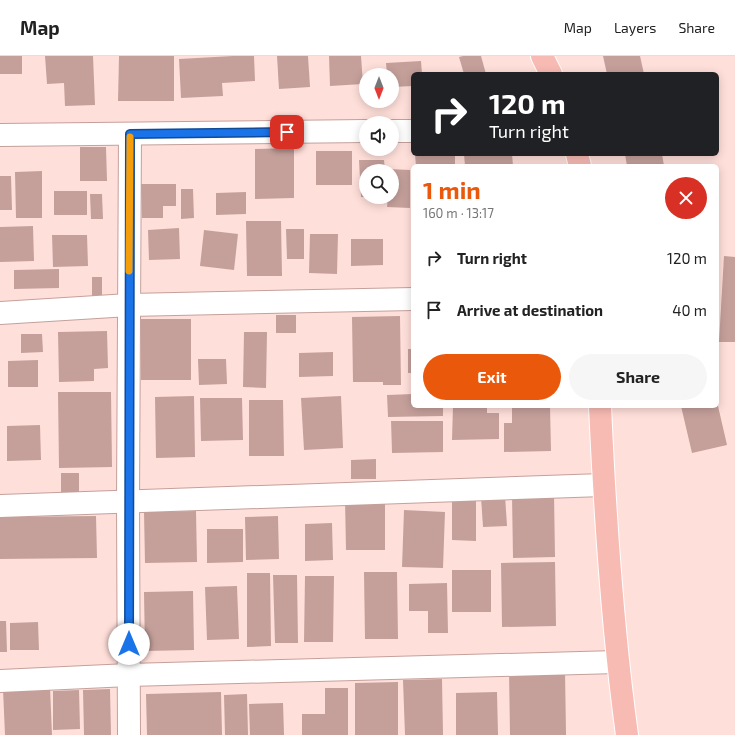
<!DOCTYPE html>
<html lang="en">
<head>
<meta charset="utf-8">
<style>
  body { margin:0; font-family:"Exo 2",sans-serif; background:#f6f6f6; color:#222; height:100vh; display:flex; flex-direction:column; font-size:15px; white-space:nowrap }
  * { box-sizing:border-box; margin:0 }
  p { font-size:13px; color:#767676 }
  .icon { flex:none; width:22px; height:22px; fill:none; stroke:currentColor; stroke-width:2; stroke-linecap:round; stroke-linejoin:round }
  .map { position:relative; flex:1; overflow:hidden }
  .side { position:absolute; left:411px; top:108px; width:308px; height:244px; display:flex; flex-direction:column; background:#fff; border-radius:6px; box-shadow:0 2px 10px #0003 }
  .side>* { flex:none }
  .hud { position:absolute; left:411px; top:16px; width:308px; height:84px; border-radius:6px; box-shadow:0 2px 10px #0003; background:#202124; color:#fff; overflow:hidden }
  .needle { width:26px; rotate:180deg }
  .controls { position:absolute; left:359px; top:12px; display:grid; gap:8px }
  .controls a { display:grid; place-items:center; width:40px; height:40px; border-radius:50%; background:#fff; box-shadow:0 2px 10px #0003; font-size:20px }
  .pin { position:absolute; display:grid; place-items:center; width:34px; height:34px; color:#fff; margin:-17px; border-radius:8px; box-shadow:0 2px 6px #0006 }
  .me { position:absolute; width:44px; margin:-22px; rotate:0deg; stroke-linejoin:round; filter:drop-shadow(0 0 3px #0008) }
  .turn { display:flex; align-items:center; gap:14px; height:84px; padding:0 12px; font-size:18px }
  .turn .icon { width:52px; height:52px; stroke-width:2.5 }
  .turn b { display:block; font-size:28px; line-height:34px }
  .round { display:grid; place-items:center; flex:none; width:42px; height:42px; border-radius:21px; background:#f6f6f6 }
  .head { display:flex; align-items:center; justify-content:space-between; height:68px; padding:0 12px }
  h1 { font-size:24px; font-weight:700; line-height:30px; color:#ea580c }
  .cta { display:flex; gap:8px; margin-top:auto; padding:8px 12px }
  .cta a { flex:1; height:46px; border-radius:24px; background:#ea580c; color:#fff; font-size:16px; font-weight:700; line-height:46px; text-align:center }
  .cta a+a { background:#f6f6f6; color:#222 }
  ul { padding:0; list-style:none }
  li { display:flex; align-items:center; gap:12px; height:52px; padding:0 12px }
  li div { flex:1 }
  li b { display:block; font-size:15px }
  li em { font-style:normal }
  header { display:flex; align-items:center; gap:24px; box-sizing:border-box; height:56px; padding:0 20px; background:#fff; border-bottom:1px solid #e0e0e0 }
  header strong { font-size:19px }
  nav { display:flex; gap:22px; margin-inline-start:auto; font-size:14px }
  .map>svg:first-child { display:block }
  .building { fill:#c5a09b }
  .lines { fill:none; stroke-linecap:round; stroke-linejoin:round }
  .minor-casing { stroke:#c5a09b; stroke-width:24 }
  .primary-casing { stroke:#fff; stroke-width:24 }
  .minor { stroke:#fff; stroke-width:22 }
  .primary { stroke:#f8bbb3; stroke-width:22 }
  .route-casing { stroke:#114b97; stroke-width:10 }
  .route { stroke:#1a73e8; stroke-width:7 }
  .slow { stroke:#f59e0b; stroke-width:7 }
</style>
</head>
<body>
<header>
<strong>Map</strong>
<nav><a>Map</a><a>Layers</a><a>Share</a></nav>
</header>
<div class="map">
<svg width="735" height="679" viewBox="0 0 735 679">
  <rect width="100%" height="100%" fill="#ffdfda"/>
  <!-- building -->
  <g class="building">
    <rect x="0" y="0" width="22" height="18"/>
    <path d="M45,0H93L95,49L65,50L64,27L47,28Z"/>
    <path d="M119,0H174V45H118Z"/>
    <path d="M233,0H254L255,25L222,27L223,40L181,42L179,3Z"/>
    <path d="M277,0H308L310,31L279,33Z"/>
    <path d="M329,0H361L363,28L330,30Z"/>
    <path d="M463,0H481L486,18H464L459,1Z"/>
    <path d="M603,0H640L644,18H607Z"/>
    <path d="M421,5L422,18H413V30L392,31V19H387L386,7Z"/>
    <path d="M80,91H106L107,125H80Z"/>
    <path d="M294,92V142L255,143V93Z"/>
    <rect x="316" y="95" width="36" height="34"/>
    <path d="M415,98H455V110H416Z"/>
    <path d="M464,98H512L513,110H465Z"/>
    <path d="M625,98H662L664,110H627Z"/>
    <path d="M359,104H384L385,115H366V141H361Z"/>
    <path d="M388,113L410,114V152L387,151L388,141H392V115H388Z"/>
    <path d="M42,115V162H16L15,116Z"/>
    <path d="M0,120H11L12,154H0Z"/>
    <path d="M141,128H176V150H163V162H142Z"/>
    <path d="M181,133H193L194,162L181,163Z"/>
    <rect x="54" y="135" width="33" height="24"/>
    <path d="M246,136V158L216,159V137Z"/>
    <path d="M90,138H102L103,163H91Z"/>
    <path d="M246,165H281L282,220H247Z"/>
    <path d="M33,170L34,205L0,206V171Z"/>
    <path d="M179,172L180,203L149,204L148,174Z"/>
    <path d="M286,173H304V203H287Z"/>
    <path d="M204,174L238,178L234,214L200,210Z"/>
    <path d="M310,178H338L337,218L309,217Z"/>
    <path d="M52,179H87L88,210L53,211Z"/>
    <path d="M351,183H383V209L351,210Z"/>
    <path d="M724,200L735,201V286H719Z"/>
    <path d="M59,213V232L14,233V214Z"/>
    <rect x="92" y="221" width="10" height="21"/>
    <rect x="276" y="259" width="20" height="18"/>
    <path d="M400,260L401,329H383V326H353L352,261Z"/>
    <rect x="141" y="263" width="50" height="61"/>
    <path d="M107,275L108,312L94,313V325L59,326L58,276Z"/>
    <path d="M244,276H267L266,332L243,331Z"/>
    <path d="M21,278H42L43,296L21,297Z"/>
    <rect x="408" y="293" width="5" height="24"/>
    <path d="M333,296V320L299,321V297Z"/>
    <path d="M198,303H226L227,328L199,329Z"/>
    <path d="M38,304V331H8V305Z"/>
    <path d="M58,336H111L112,411L59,412Z"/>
    <path d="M413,338V350H443V360L388,361L387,339Z"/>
    <path d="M194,340L195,401L156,402L155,341Z"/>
    <path d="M341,340L343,392L304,394L301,342Z"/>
    <path d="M200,342H242L243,384L201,385Z"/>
    <path d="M249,344H283L284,400H249Z"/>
    <path d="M453,350H487V357H499V383L452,384Z"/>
    <path d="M512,350H550L551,395L504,396V367H512Z"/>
    <path d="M681,350H718L727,389L692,397Z"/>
    <path d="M391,365H443V396L392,397Z"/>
    <path d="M40,369L41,404L7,405V370Z"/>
    <path d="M376,403V423H351V404Z"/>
    <path d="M61,417H79V437L61,438Z"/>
    <path d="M554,438L555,501L513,502L512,439Z"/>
    <path d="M505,439L507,470L483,471L481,441Z"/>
    <path d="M452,441H476V485L452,484Z"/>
    <path d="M385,442V494H346L345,443Z"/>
    <path d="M404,454L445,456L443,512L402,511Z"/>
    <path d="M196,455L197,506L145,507L144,456Z"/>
    <path d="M96,460L97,502L0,503V461Z"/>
    <path d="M278,460L279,503L246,504L245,461Z"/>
    <path d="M332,467L333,504L305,505V468Z"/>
    <path d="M207,473H243V506L207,507Z"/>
    <path d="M555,506L556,570L502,571L501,507Z"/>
    <rect x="452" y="514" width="39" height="42"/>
    <path d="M364,516H397L398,583H365Z"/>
    <path d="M247,517H270L271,590L247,591Z"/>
    <path d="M273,519H297L298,587H275Z"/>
    <path d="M305,520H334L333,586H304Z"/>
    <path d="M447,527L448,577H428V555H409V528Z"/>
    <path d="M237,530L239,583L207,584L205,531Z"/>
    <path d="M193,535L194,594L145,595L144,536Z"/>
    <path d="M0,565H6L7,596H0Z"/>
    <path d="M38,566L39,594H10V567Z"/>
    <path d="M565,614L566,679H510L509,615Z"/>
    <path d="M442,623L443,679H405L403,624Z"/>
    <path d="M398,626V679H355V627Z"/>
    <path d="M50,631L52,679H5L3,633Z"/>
    <path d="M325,632H348V679H302V658H325Z"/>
    <path d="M110,633L111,679H84L83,634Z"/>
    <path d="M79,634L80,673L53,674V635Z"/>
    <path d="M221,636L222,679H147L146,638Z"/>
    <path d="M497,636L498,679H456V637Z"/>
    <path d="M247,638L248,679H225L224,639Z"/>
    <path d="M283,647L284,679H250L249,648Z"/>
  </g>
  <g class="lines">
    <!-- minor casing -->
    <g class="minor-casing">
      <g id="minor">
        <path d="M392,75H413"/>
        <path d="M0,79L366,75"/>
        <path d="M0,257L129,249L413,243"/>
        <path d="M0,450L603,429"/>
        <path d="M0,625L129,619L617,606"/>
        <path d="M129,679L128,445L130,78"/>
      </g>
    </g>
    <!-- primary casing -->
    <g class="primary-casing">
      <g id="primary">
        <path d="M542,0L551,18"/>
        <path d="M577,98L580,110"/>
        <path d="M600,350C605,460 612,570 627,679"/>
      </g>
    </g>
    <!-- minor -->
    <use href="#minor" class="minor"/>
    <!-- primary -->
    <use href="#primary" class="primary"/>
  </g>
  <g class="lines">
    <!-- route casing -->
    <g class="route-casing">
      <path id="route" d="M129,588L130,78L287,76"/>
    </g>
    <!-- route -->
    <use href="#route" class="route"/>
    <!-- slow -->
    <path class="slow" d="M129,215L130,81"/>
  </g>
</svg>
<div class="controls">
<a><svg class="needle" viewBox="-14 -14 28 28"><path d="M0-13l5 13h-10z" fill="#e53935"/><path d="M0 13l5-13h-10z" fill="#767676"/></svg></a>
<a><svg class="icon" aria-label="sound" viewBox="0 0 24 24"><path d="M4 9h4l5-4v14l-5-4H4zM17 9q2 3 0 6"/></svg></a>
<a><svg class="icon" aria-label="search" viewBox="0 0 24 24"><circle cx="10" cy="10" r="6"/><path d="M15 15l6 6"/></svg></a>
</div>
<div class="pin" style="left:287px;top:76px;background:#d93025"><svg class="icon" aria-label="arrive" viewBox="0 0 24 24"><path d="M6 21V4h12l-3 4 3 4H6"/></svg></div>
<svg class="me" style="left:129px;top:588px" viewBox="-20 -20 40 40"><circle r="19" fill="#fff"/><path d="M0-13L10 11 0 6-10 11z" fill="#1a73e8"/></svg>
<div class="hud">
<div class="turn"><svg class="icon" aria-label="right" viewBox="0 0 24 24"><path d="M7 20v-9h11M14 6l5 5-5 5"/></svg><div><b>120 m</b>Turn right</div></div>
</div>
<section class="side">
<div class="head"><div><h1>1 min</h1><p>160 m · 13:17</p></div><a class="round" style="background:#d93025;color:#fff"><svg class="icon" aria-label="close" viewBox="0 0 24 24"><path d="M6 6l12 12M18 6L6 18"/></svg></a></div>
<ul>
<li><svg class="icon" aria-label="right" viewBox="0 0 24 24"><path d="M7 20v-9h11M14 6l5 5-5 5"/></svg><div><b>Turn right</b></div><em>120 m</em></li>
<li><svg class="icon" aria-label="arrive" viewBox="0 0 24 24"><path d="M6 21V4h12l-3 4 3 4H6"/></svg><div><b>Arrive at destination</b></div><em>40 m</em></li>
</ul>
<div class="cta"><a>Exit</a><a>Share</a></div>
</section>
</div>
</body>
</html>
